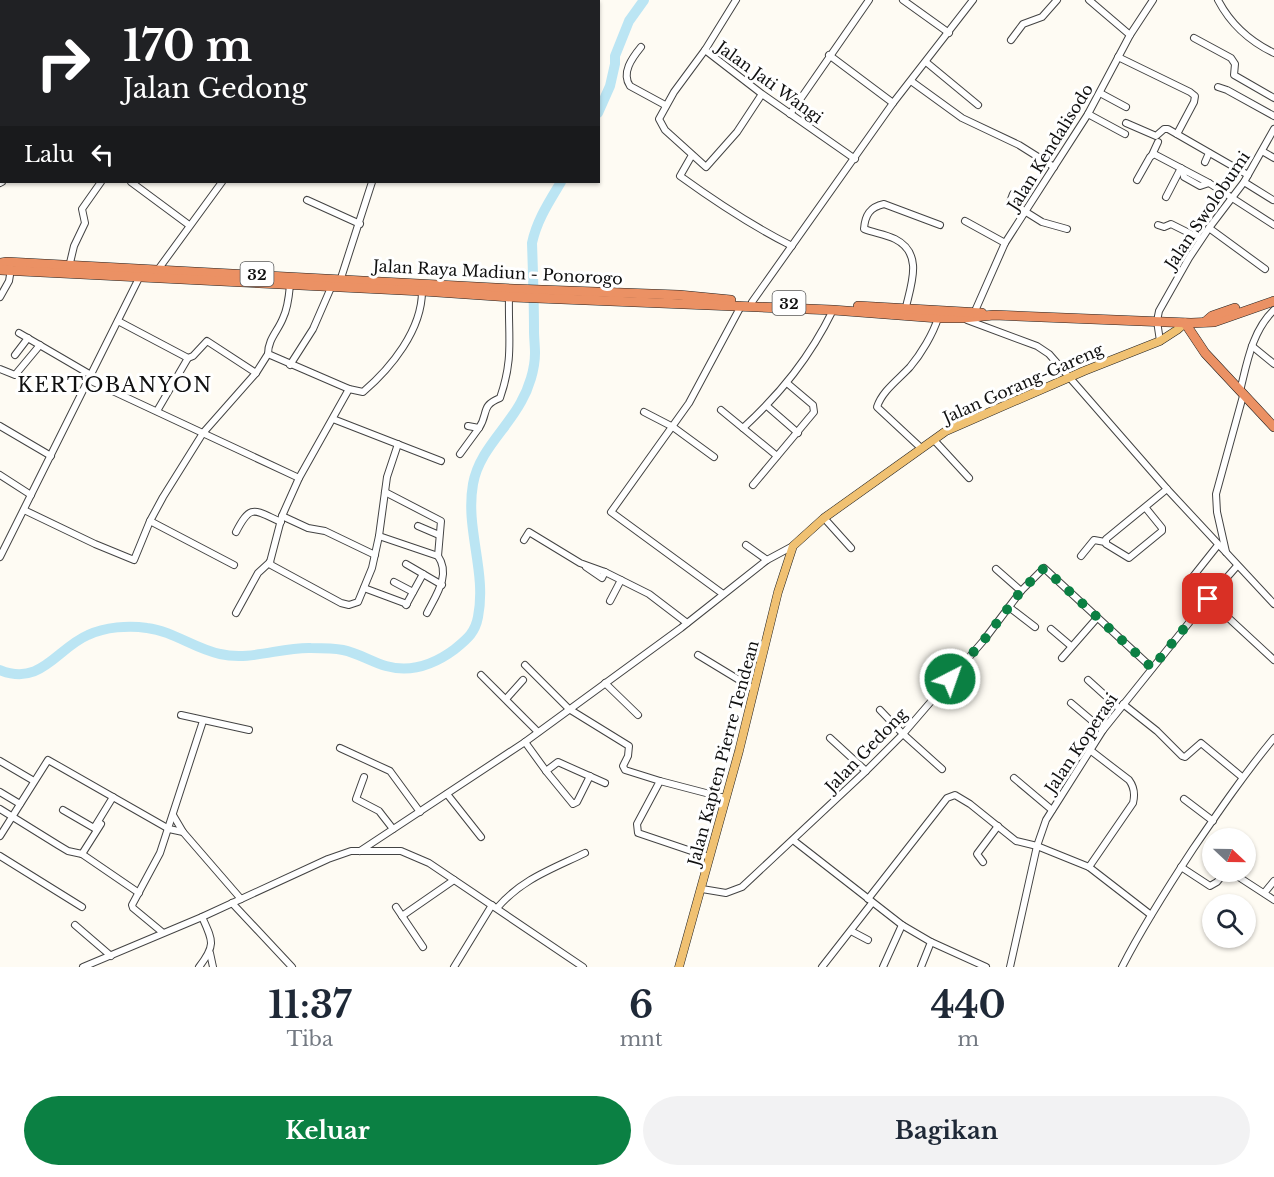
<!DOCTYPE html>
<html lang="id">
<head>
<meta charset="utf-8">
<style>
  body { margin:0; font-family:"Libre Baskerville",serif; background:#f2f2f3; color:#1f2937; height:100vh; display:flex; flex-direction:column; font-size:22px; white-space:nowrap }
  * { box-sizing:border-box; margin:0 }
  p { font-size:20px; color:#747a83 }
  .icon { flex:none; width:33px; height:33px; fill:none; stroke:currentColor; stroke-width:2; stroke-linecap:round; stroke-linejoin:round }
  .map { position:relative; height:967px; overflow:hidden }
  .sheet { display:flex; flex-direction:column; background:#fff; flex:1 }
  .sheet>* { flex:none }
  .guide { position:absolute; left:0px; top:0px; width:600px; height:183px; box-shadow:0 2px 4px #0004; background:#202124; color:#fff; overflow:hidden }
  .needle { width:39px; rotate:112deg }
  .buttons { position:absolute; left:1202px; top:828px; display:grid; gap:12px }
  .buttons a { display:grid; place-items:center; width:54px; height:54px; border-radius:50%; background:#fff; box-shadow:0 2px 4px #0004; font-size:30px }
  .pin { position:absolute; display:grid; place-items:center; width:51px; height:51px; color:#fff; margin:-26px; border-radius:12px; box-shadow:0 3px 9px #0006 }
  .me { position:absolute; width:66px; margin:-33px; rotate:41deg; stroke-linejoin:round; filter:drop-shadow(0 0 4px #0008) }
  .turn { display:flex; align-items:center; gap:21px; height:126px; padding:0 24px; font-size:27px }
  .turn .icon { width:78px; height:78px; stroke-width:2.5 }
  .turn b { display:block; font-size:42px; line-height:51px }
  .then { display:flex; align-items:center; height:57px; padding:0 24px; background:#0003; gap:12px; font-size:22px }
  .eta { display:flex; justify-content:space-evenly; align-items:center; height:102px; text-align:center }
  .eta b { font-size:36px; font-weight:700; line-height:42px }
  .button { display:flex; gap:12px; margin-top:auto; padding:12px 24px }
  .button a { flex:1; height:69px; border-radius:36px; background:#0b8043; color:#fff; font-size:24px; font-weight:700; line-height:69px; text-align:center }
  .button a+a { background:#f2f2f3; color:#1f2937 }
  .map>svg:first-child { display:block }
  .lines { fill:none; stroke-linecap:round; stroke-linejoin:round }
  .river { stroke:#bbe5f3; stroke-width:10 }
  .minor-casing { stroke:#434343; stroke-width:8 }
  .major-casing { stroke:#212121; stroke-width:9 }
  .highway-casing { stroke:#212121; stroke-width:10 }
  .minor { stroke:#fff; stroke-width:6 }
  .major { stroke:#f0c172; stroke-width:8 }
  .highway { stroke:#eb9164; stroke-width:9 }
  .route { stroke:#0b8043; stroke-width:10; stroke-dasharray:0 18 }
  .labels { text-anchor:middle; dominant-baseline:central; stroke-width:6; stroke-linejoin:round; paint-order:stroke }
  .shield { fill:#fff; stroke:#585858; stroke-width:1.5 }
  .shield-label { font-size:15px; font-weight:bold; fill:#101010 }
  .street-label { font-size:16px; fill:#101010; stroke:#fff }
  .quarter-label { font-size:20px; letter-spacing:1.5px; fill:#101010; stroke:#fff }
</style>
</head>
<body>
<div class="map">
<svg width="1274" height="967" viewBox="0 0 1274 967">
  <rect width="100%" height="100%" fill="#fefbf3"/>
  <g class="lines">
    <!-- river -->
    <g class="river">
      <path d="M598,113L610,86L615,64V56L629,21L644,0"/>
      <path d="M0,670C41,687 57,648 88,635C105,627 129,625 147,628C173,631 195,649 220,654C251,661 281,647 311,648C322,648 333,648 343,650C358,653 372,662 386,666C411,673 435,664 455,649C467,639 475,633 478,617C487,572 465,529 473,484C479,451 506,430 521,402C529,388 535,369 535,353C535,346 534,338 534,331C534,301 533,272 532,243C537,220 549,202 561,182"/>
    </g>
    <!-- minor casing -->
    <g class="minor-casing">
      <g id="minor">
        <path d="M16,0L18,2"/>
        <path d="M221,0L223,2"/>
        <path d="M295,0L296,2"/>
        <path d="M903,0L949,33"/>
        <path d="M1089,0L1130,35"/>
        <path d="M1218,0C1231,25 1249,41 1274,53"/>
        <path d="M28,2L29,0"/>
        <path d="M164,2L165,0"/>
        <path d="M231,2L232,0"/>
        <path d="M349,2L350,0"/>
        <path d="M419,2L420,0"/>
        <path d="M493,2L494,0"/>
        <path d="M1194,38L1231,58L1235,64L1234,75L1274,98"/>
        <path d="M1011,40L1023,24L1042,17L1057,0"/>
        <path d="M641,47C632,58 621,73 630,86L665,105"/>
        <path d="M705,50L736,0"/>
        <path d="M829,55L893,103"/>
        <path d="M1118,57L1190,92L1195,96L1194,102L1177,134"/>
        <path d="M926,62L978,105"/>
        <path d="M0,73L2,71"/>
        <path d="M911,81L962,118L1019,145L1054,167"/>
        <path d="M1218,87L1227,90L1274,116"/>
        <path d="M1100,93L1126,107"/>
        <path d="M762,94L737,132L706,167L665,130L659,119L674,92L705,50L762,94L855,159"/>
        <path d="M790,114L869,0"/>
        <path d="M1088,114L1125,134"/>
        <path d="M1126,123L1156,136L1164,129H1168L1248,175"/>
        <path d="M1262,151L1274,158"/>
        <path d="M692,155L680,176C716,202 752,226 792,246"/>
        <path d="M1152,155L1158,142"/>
        <path d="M1205,162L1209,153"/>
        <path d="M1183,170L1184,177L1200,186L1209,183"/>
        <path d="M1137,180L1150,157L1154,154L1209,183L1274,225"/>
        <path d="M131,182L189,225"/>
        <path d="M1244,182L1273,200"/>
        <path d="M0,183L2,182"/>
        <path d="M1013,194L1010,202L1042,222L1067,229"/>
        <path d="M1166,197L1181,168"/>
        <path d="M307,200L360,224"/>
        <path d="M965,221L1005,243"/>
        <path d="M1158,225L1164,227L1171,224L1201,239"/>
        <path d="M1209,228L1265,269"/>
        <path d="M69,267L74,246L85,223L82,209L101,182"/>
        <path d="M157,271L222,182"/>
        <path d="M341,278L372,182"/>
        <path d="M0,297L9,281L11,269"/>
        <path d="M752,302L893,103L973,0"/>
        <path d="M905,311C910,287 925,254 895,239C885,234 874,233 864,229C865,215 870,207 884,204L940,225"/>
        <path d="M975,311L1005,243L1088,114L1130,35L1153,0"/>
        <path d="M967,320L1037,346L1049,354L1167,489L1274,604"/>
        <path d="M118,321L188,358L193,356L207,341L256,373"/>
        <path d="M19,333L91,375"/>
        <path d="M1160,341L1157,321L1159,311L1189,258L1209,228L1244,182L1274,129"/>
        <path d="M1252,346L1274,364"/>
        <path d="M268,354C268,339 278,331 283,318C288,308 289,296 290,285"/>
        <path d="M15,355L28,338"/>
        <path d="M290,365L313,329L333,283"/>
        <path d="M0,369L15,375L40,345"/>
        <path d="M89,380L299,478"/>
        <path d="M1240,391C1247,363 1252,331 1274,310"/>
        <path d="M767,406L798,433"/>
        <path d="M721,410L777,456"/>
        <path d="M157,411L188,358"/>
        <path d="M644,412L673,427L714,457"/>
        <path d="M333,419L441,461"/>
        <path d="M0,426L51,456"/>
        <path d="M468,426L479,428C489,413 480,406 500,398C514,358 508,337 509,297"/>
        <path d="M743,428C781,393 810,357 833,310"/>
        <path d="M934,440L969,478"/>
        <path d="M921,448L877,407C882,391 899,379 910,367C921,354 933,334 938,318"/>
        <path d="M460,454L479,428"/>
        <path d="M0,475L31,495"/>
        <path d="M753,485L814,412L813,405L787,383"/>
        <path d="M385,492L441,521L438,556"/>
        <path d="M1145,507L1162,528V531L1129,558L1106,544V539L1167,489"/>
        <path d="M24,510L95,544L134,560L150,521L163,497L203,433L256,373L268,354L349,389L363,392C391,368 422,330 422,291"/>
        <path d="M282,516L308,528L325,531L375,555"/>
        <path d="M824,518L851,548"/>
        <path d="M150,521L234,565"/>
        <path d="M418,526L439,535"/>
        <path d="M236,532C251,503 254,510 281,522"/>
        <path d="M379,536L438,556C451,575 436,595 427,613"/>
        <path d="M524,540L529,532L580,563L605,572L649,594L687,623"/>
        <path d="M746,545L767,560"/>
        <path d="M1226,552L1217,512L1216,494L1243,396"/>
        <path d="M1081,556L1094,540L1105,542"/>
        <path d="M0,557L140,276"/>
        <path d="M270,562L271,565L341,603L349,605L358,602L372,568L379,536L387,477L398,444"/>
        <path d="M270,562L282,516L299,478L349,389"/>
        <path d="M406,564L442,585"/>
        <path d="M586,567L602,578L605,572"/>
        <path d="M996,569L1021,591"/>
        <path d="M1191,579L1218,545"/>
        <path d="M394,582L413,592"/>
        <path d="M364,588L407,604"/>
        <path d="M723,594L611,512L689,403L741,306"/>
        <path d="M1208,599L1274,660"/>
        <path d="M610,601L621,580"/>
        <path d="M406,605L423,574"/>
        <path d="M1009,607L1035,627"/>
        <path d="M236,613L258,573L270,562"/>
        <path d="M1051,629L1071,646"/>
        <path d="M698,655L754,689"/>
        <path d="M1062,658L1097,618"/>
        <path d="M525,665L569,709L629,746L628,756L623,766L625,770L660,781L637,824L638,833L709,857"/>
        <path d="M481,675L538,732"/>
        <path d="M1088,680L1119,708"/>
        <path d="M605,683L638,715"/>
        <path d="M506,699L523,680"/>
        <path d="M1071,703L1103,730"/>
        <path d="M1123,704L1157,731L1182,756L1185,757L1201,743L1242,777"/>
        <path d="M880,710L903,734L942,769"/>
        <path d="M181,715L249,730"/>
        <path d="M830,738L866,771"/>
        <path d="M525,742L546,771L573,804L577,802L590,776"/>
        <path d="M340,748L390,771L420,812"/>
        <path d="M0,761L34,781"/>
        <path d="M546,771L558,762L605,783"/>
        <path d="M364,777L356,799L379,811L393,829"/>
        <path d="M1014,778L1052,810"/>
        <path d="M660,781L725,798"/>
        <path d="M0,792L20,804"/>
        <path d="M447,794L481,837"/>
        <path d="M1184,799L1213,821"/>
        <path d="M0,809L58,845L68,851L82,854L139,893"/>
        <path d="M63,810L94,828L113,797"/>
        <path d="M173,815L183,832"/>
        <path d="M0,836L48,760L169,829L183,832L241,899"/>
        <path d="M793,840L902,925L931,942L986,967"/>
        <path d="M360,851L525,742L681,628L767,560L793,546"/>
        <path d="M82,854L101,824"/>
        <path d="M0,856L82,907"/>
        <path d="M983,862L977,854L998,826"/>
        <path d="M1089,867L1133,803C1135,795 1135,788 1129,780L1090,750"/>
        <path d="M1181,867L1210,886L1217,882L1225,872"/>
        <path d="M1231,872L1274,900"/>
        <path d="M702,889L726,893L742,887L866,771L903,734L984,640L1021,591L1044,568L1152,668"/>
        <path d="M1265,892L1274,881"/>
        <path d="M868,899L947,798L955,795L970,804L1016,841L1037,846L1089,867L1151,915"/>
        <path d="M232,903L292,967"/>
        <path d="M396,907L423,947"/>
        <path d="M497,908C522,879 552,869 585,853"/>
        <path d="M402,916L454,880"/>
        <path d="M75,925L111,956"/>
        <path d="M851,931L868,940"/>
        <path d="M162,932L133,908L132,905L160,853L203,721"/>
        <path d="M210,953L213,967"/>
        <path d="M83,967L202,917L328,859L351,851H401L429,863L583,967"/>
        <path d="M199,967C216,945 213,941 202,917"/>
        <path d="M454,967L492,905"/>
        <path d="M822,967L872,903"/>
        <path d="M883,967L902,925"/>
        <path d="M921,967L931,942"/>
        <path d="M1010,967L1037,846L1046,820L1103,730L1208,599L1237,566"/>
        <path d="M1122,967C1143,926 1168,887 1193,849C1219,811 1245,773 1274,738"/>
      </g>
    </g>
    <!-- major casing -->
    <g class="major-casing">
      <path id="major" d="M679,967L739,751L778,592L793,546L824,518L946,431L1084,371L1160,341L1177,330L1185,323"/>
    </g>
    <!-- highway casing -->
    <g class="highway-casing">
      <g id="highway">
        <path d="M0,263L7,262L514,289L679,295L731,300"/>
        <path d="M0,270L422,291L512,297L833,310L938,318H963L994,315L1191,323L1214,322L1274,301"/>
        <path d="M858,306L982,313"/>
        <path d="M1205,322L1212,316L1235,308"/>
        <path d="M1185,323L1205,353L1274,427"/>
      </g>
    </g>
    <!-- minor -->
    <use href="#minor" class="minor"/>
    <!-- major -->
    <use href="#major" class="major"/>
    <!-- highway -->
    <use href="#highway" class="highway"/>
  </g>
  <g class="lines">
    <!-- route -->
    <path class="route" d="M950,679L984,640L1021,591L1044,568L1152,668L1208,599"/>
  </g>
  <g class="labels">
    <!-- shield labels -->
    <g class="shield">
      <rect x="240.5" y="262" width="33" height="24" rx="4.5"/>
      <rect x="772.5" y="291" width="33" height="24" rx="4.5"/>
    </g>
    <g class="shield-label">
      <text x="257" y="274">32</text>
      <text x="789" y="303">32</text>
    </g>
    <!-- street labels -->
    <g class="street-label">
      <text transform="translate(770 82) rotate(36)">Jalan Jati Wangi</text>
      <text transform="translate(1050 147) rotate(-58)">Jalan Kendalisodo</text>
      <text transform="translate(1207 210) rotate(-56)">Jalan Swolobumi</text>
      <text transform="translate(498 272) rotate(3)">Jalan Raya Madiun - Ponorogo</text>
      <text transform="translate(1023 383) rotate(-24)">Jalan Gorang-Gareng</text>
      <text transform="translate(1081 743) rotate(-56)">Jalan Koperasi</text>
      <text transform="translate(866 750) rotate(-46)">Jalan Gedong</text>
      <text transform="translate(723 753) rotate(-75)">Jalan Kapten Pierre Tendean</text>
    </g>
    <!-- quarter labels -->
    <g class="quarter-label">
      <text x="115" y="385">KERTOBANYON</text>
    </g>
  </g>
</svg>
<div class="buttons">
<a><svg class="needle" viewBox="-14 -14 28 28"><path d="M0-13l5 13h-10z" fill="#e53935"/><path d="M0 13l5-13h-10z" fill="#747a83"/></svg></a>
<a><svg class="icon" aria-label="search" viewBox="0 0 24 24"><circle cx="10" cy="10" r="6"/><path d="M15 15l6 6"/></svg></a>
</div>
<div class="pin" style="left:1208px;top:599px;background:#d93025"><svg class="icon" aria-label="arrive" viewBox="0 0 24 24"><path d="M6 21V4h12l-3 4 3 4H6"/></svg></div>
<svg class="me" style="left:950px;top:679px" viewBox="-20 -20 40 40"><circle r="17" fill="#0b8043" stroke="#fff" stroke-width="3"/><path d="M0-11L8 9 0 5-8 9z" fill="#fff"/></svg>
<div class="guide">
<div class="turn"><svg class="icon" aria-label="right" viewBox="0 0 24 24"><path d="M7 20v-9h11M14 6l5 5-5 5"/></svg><div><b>170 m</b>Jalan Gedong</div></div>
<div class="then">Lalu<svg class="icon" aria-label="left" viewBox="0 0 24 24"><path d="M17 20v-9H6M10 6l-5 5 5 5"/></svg></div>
</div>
</div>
<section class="sheet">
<div class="eta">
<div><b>11:37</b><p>Tiba</p></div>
<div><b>6</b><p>mnt</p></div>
<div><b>440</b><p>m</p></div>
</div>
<div class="button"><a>Keluar</a><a>Bagikan</a></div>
</section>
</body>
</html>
